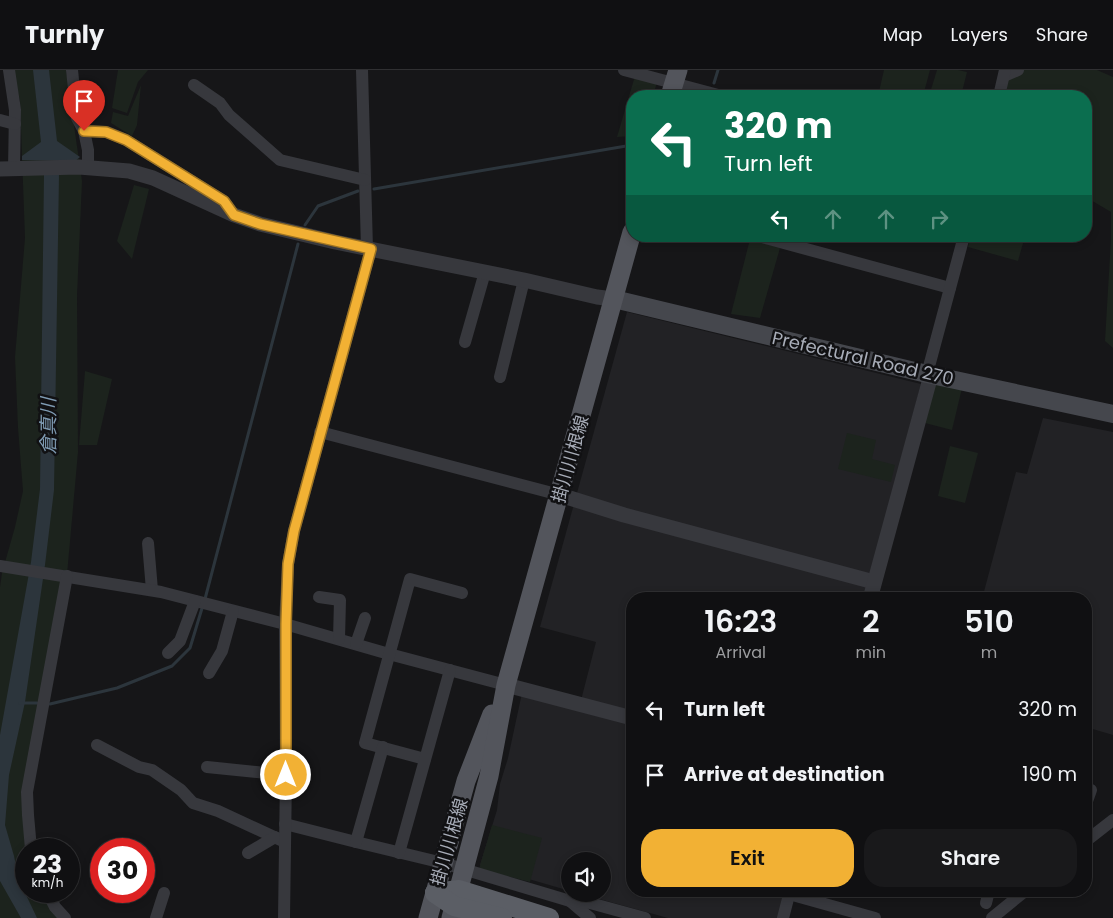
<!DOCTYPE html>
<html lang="en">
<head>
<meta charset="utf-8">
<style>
  body { margin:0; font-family:Poppins,"Noto Sans JP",sans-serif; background:#19191b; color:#f1f3f6; height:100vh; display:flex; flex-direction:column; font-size:19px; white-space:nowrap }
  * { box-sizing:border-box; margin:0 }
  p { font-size:16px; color:#9c9d9f }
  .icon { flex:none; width:28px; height:28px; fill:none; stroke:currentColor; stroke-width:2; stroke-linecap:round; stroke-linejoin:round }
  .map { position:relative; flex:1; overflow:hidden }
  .details { position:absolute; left:626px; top:522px; width:466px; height:305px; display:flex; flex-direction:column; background:#101012; border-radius:20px; box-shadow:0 2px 8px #0003,0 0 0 1px #303032 }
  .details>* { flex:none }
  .hud { position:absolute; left:626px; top:20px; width:466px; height:152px; border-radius:20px; box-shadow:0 2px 8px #0003,0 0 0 1px #303032; background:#0b6e4f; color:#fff; overflow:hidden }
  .controls { position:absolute; left:561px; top:782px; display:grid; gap:10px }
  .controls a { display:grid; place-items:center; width:50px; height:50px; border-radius:50%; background:#101012; box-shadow:0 2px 8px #0003,0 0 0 1px #303032; font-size:25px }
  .speed { position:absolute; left:15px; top:768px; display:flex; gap:10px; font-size:25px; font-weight:700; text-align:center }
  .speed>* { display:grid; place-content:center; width:65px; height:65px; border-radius:50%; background:#101012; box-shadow:0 2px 8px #0003,0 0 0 1px #303032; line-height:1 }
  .speed small { font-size:12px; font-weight:400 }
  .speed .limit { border:8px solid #d22; background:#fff; color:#111 }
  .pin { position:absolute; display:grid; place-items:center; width:42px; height:42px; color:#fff; margin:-51px -21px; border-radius:50% 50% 50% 0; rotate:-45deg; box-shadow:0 0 5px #0007 }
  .pin .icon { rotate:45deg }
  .me { position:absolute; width:55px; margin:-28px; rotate:0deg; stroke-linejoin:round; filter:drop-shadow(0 0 4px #0008) }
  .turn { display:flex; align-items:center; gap:18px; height:105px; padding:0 15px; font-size:22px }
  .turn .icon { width:65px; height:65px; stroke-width:2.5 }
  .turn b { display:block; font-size:35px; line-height:42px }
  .lanes { display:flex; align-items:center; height:48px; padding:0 15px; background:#0003; justify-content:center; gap:25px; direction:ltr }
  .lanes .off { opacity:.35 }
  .eta { display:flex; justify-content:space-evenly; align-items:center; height:85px; text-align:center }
  .eta b { font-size:30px; font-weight:600; line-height:35px }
  .cta { display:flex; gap:10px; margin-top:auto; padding:10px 15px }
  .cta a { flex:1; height:58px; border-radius:20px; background:#f2b134; color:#111; font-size:20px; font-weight:600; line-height:58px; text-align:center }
  .cta a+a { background:#19191b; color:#f1f3f6 }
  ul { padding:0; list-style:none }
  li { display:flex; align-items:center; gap:15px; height:65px; padding:0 15px }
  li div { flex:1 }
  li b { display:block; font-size:19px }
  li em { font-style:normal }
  header { display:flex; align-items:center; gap:30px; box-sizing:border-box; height:70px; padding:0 25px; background:#101012; border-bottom:1px solid #303032 }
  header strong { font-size:24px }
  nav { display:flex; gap:28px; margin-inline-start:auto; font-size:18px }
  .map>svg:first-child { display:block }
  .built { fill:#222225 }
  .green { fill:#1c231d }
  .water { fill:#2c353c }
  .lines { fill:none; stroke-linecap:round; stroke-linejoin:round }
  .stream { stroke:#2c353c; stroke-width:3 }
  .minor { stroke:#37383d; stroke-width:12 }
  .tertiary { stroke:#37383d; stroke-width:15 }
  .secondary { stroke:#45474d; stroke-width:18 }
  .primary { stroke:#53555c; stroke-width:19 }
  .trunk { stroke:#5b5e65; stroke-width:20 }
  .route-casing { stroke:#9d7322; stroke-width:12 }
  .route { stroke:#f2b134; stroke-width:9 }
  .labels { text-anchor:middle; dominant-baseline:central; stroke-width:5; stroke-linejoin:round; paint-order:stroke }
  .street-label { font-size:18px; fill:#a8adb8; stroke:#111113 }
  .water-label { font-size:19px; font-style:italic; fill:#7f9bb3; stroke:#111113 }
</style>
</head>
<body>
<header>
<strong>Turnly</strong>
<nav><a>Map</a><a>Layers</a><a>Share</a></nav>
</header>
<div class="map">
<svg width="1113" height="848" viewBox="0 0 1113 848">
  <rect width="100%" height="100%" fill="#161618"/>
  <!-- built -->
  <g class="built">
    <path d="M627,242L921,314L864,529H632V821H787L779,848H668L581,824H602V791H570V821L480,795L497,740L500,714L508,688L522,623L579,638L596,572L540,557Z"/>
    <path d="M1043,348L1113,362V665L1086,657V529H982L1016,402L1027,404Z"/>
  </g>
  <!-- green -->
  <g class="green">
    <path d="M13,0H66L82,111L77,226L78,382L66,516L27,722L26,821H48L64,848H0V517L2,503L15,457L23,421L18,358L15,287L25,168L20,31Z"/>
    <path d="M118,0H148L138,12L127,43L112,38Z"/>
    <path d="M884,0H930L923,26H878Z"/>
    <path d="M937,0H958L967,2L961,26H929Z"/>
    <path d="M1005,0H1097L1113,7V278L1105,271L1111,169V142L1089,129L1086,119V26H1010L1001,18Z"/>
    <path d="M635,6L657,12L653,26H632V66L617,67Z"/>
    <path d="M141,15L137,55L132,66L111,53L113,42L128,46Z"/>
    <path d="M134,115L149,119L132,189L117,171Z"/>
    <path d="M971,166H1025L1018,191L968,177Z"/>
    <path d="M750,169L780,178L760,248L731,244Z"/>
    <path d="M85,301L112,309L97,375H79Z"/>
    <path d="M935,314L962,318L952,360L925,353Z"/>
    <path d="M847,363L876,370L872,389L895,395L891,412L838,399Z"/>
    <path d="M950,376L978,383L965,433L938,426Z"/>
    <path d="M492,755L542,768L530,812L479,799Z"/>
  </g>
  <!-- water -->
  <g class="water">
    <path d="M33,0H49L57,71L80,87L75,91L22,90V86L41,72Z"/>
    <path d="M44,105H59L54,420L45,495L25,632L9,705L5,755L14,786L19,810L37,848H21L0,811V665L31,492L40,419Z"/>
  </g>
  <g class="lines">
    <!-- stream -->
    <g class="stream">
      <path d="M714,13L718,0"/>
      <path d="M374,119L632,75"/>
      <path d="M305,155L318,136L358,121"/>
      <path d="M205,529L298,174"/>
      <path d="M20,633H37"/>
      <path d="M50,634L117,618L172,596L190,578L203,535"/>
    </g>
    <!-- minor -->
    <g class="minor">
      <path d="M9,0L15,40L14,99"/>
      <path d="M72,0L77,48L84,61L88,80V98"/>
      <path d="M362,0L367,178"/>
      <path d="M624,0L722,26"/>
      <path d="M1004,6L1018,0"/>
      <path d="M194,15L220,33L229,45L280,90L365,110"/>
      <path d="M999,26L1005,0"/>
      <path d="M0,50L15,54"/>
      <path d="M84,61L107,62L126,70L224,131L234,145"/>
      <path d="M758,166L950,218"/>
      <path d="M465,272L485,202"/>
      <path d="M927,304L964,166"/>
      <path d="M500,307L524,210"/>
      <path d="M320,362L560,425"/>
      <path d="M148,473L152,520"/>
      <path d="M0,496L161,522L285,554L389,584L487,610L506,615"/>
      <path d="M319,527L340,530L339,569"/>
      <path d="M356,574L365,548"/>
      <path d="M168,583L180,571L195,531"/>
      <path d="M209,603L222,581L233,541"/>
      <path d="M97,675L139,697L152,700L181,720L193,733L218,741L285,772"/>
      <path d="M425,689L365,673L410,509L462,523"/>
      <path d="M207,697L286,705"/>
      <path d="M1086,734L1091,720"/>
      <path d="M285,754L356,772L443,793L570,831L590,833L645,848"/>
      <path d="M1086,771L1113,750"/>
      <path d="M356,772L383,677"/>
      <path d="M31,779L28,745L27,722L67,506"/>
      <path d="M248,783L275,767"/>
      <path d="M399,783L450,600"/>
      <path d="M47,821L55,837L65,848"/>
      <path d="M789,824L875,848"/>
      <path d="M570,831L590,848"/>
      <path d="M986,833L989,821"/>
      <path d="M156,848L164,823"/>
      <path d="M284,848L286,705L285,554L288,494L294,461L371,179"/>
      <path d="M783,848L790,821"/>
      <path d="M992,848L1025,821"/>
    </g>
    <!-- tertiary -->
    <g class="tertiary">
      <path d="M0,99L79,97L129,101L153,108L234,145L260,154L335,172L524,210L597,227L614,229"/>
      <path d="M560,425L624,445L874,512"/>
      <path d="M870,529L931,305"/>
      <path d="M506,615L632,648"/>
    </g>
    <!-- secondary -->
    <path class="secondary" d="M614,229L927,304L1113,344"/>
    <!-- primary -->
    <g class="primary">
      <path d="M670,26L678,0"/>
      <path d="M428,848L466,711L492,644"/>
      <path d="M451,848L489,706L506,615L632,162"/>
    </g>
    <!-- trunk -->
    <g class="trunk">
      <path d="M435,823L459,820L549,848"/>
      <path d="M435,823L454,836L502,848"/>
    </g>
  </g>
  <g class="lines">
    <!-- route casing -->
    <g class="route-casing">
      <path id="route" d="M84,61L106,62L126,70L224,131L234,145L260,154L371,179L294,461L288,494L286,554V705"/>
    </g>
    <!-- route -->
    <use href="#route" class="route"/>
  </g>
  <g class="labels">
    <!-- street labels -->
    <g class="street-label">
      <text transform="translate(863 288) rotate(13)">Prefectural Road 270</text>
      <text transform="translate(570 389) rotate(-74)">掛川川根線</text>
      <text transform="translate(449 772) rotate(-74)">掛川川根線</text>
    </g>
    <!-- water labels -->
    <g class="water-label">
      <text transform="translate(48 356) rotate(-90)">倉真川</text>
    </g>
  </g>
</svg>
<div class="controls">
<a><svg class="icon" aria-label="sound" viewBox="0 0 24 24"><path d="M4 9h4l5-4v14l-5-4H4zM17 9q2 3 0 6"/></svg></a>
</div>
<div class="speed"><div>23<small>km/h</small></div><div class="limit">30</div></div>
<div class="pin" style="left:84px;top:61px;background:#d93025"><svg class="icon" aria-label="arrive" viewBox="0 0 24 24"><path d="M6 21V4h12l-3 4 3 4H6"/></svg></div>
<svg class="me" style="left:286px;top:705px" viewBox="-20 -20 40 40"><circle r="17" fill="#f2b134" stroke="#fff" stroke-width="3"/><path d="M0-11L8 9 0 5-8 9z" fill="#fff"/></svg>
<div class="hud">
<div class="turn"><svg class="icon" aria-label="left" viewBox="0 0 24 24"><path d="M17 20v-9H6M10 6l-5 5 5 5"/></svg><div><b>320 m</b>Turn left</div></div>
<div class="lanes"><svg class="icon" aria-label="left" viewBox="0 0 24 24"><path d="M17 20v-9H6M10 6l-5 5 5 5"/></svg><svg class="icon off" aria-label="ahead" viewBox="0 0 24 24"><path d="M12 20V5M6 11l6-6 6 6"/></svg><svg class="icon off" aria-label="ahead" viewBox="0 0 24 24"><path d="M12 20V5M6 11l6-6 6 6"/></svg><svg class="icon off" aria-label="right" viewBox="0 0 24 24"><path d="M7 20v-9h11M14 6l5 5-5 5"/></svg></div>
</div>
<section class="details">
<div class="eta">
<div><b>16:23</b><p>Arrival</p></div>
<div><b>2</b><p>min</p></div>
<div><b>510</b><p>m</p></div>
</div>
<ul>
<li><svg class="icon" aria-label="left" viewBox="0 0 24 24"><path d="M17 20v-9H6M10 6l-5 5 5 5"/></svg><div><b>Turn left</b></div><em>320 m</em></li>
<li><svg class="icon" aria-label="arrive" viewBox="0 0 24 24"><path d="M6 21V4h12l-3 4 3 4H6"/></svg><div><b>Arrive at destination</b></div><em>190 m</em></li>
</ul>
<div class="cta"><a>Exit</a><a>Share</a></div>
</section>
</div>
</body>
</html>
